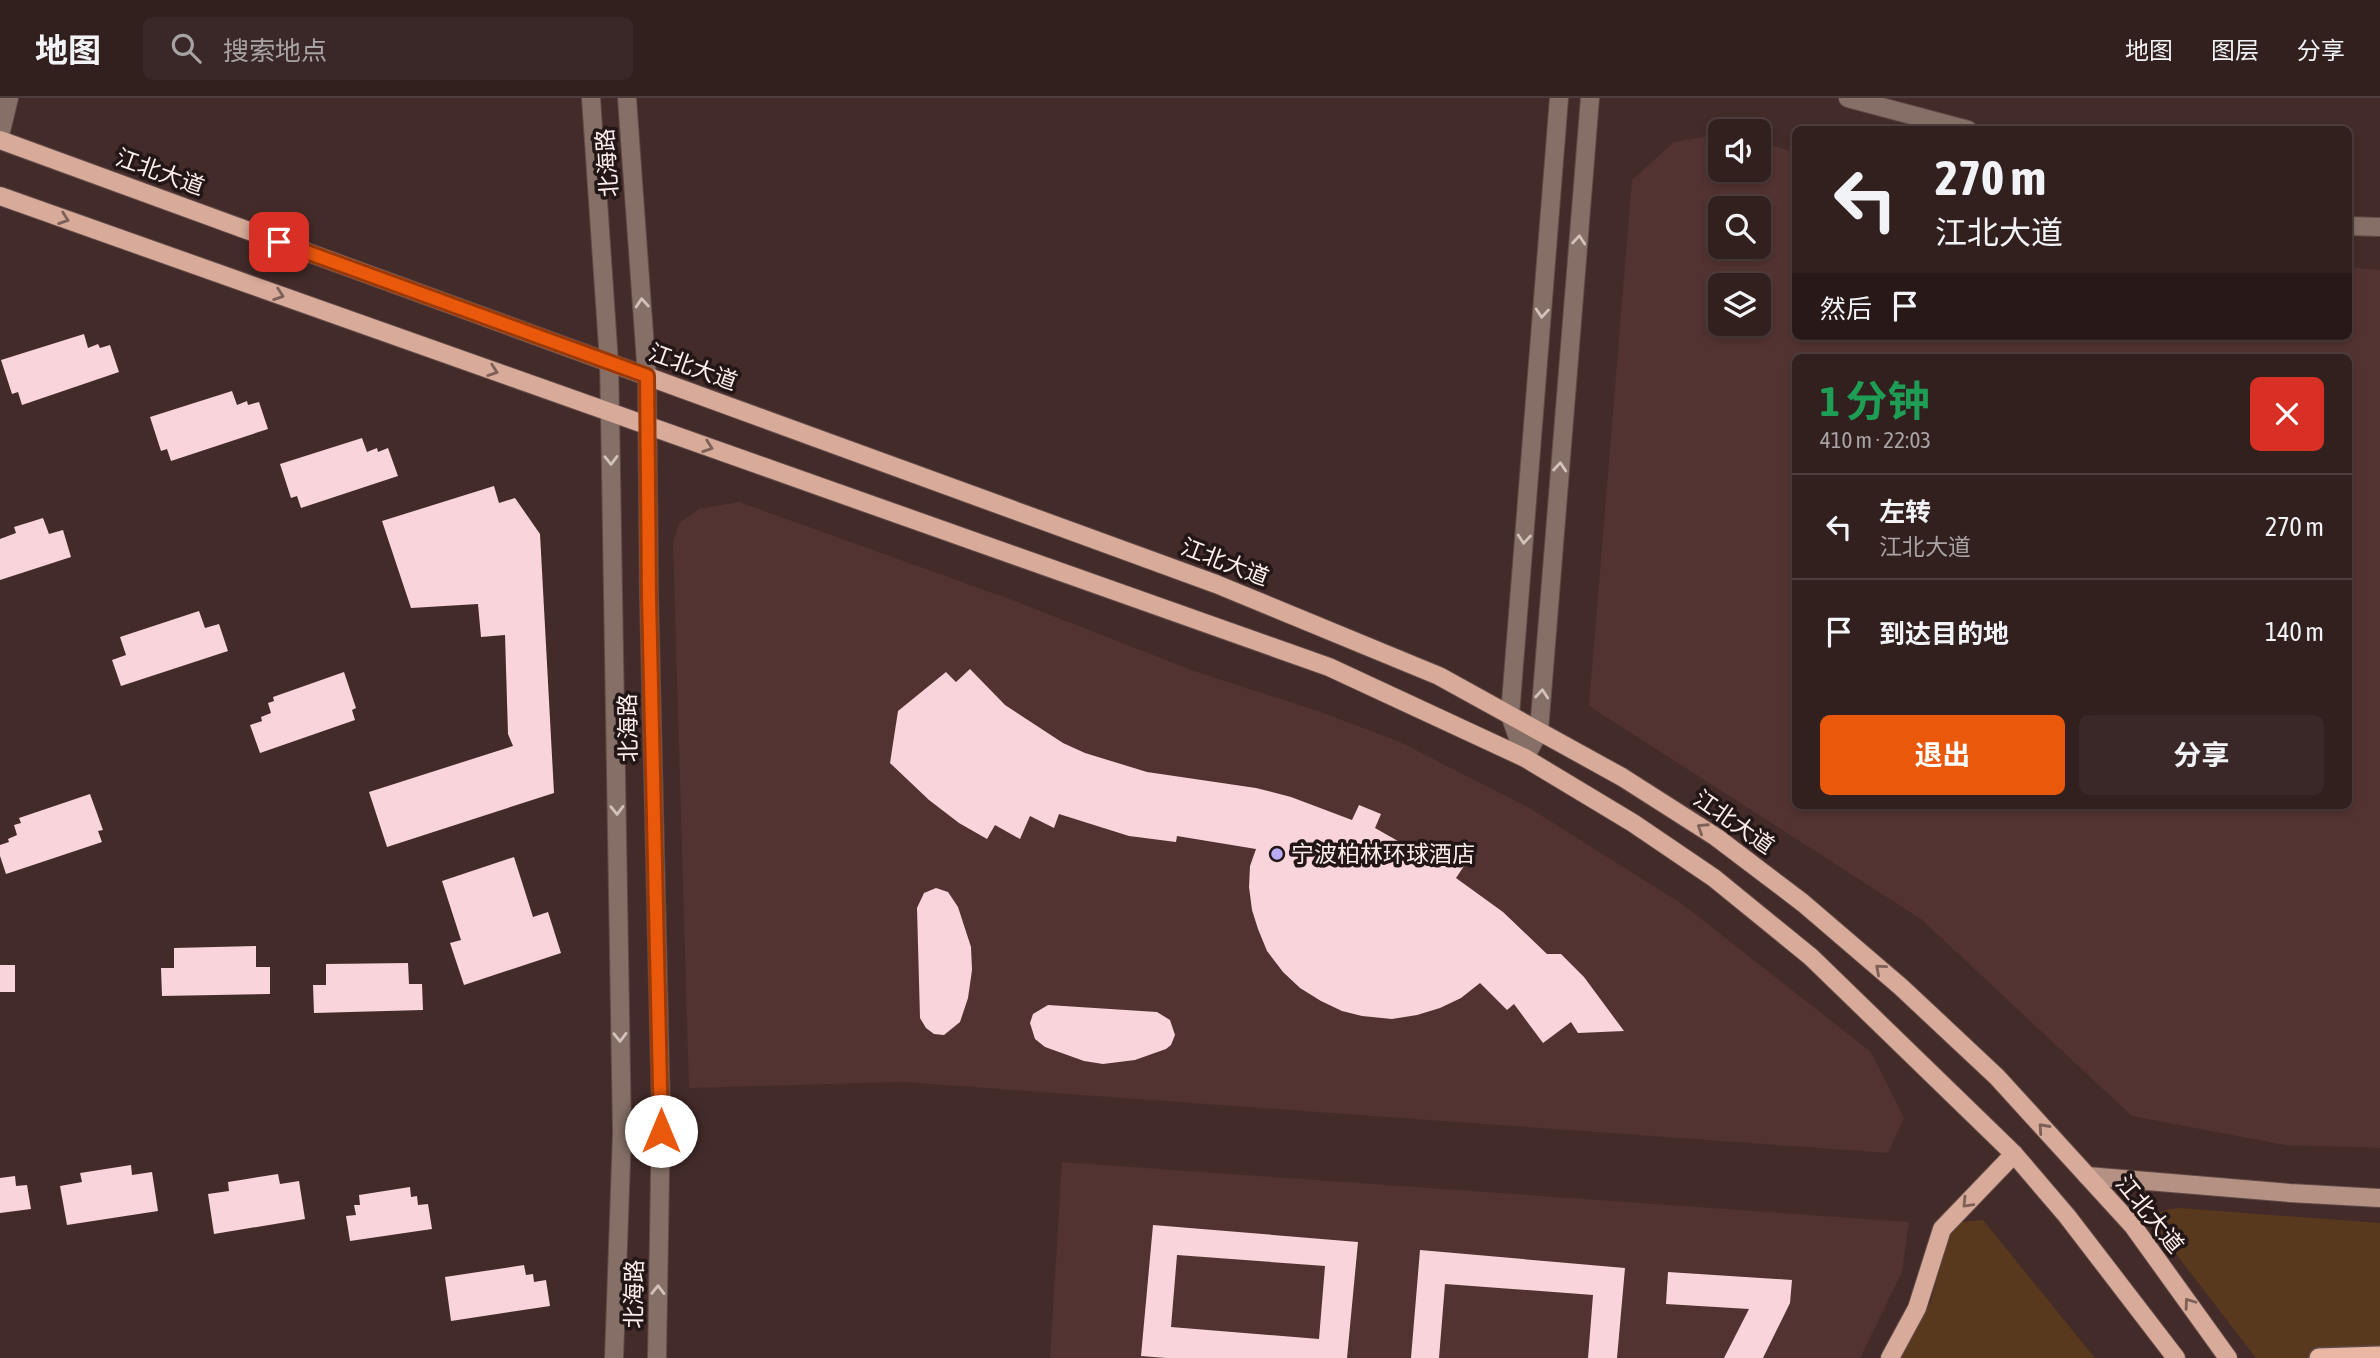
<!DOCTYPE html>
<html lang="zh">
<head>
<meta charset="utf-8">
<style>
  body { margin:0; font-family:"Asap Condensed","Noto Sans SC",sans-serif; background:#3a2828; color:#f1f3f6; height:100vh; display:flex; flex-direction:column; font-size:26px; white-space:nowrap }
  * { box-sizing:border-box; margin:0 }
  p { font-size:23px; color:#a8a3a4 }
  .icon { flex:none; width:38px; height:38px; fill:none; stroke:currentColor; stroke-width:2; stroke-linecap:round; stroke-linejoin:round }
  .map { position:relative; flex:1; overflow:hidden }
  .details { position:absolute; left:1792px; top:256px; width:560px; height:455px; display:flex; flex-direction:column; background:#32201f; border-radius:10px; box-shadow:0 4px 10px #0003,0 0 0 2px #4d3e3d }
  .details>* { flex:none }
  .hud { position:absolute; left:1792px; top:28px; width:560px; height:214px; border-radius:10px; box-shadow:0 4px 10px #0003,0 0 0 2px #4d3e3d; background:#32201f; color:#f1f3f6; overflow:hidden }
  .fabs { position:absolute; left:1708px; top:21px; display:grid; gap:14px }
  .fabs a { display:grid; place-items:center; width:63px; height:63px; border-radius:10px; background:#32201f; box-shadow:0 4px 10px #0003,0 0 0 2px #4d3e3d; font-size:35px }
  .pin { position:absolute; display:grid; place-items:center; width:60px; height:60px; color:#fff; margin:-30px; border-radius:14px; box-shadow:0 4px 10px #0006 }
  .me { position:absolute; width:77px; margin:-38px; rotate:0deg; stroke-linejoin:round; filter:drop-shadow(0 0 5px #0008) }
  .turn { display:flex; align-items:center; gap:24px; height:147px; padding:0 28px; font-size:32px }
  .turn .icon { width:91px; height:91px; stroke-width:2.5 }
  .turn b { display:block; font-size:49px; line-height:60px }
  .then { display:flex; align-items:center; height:66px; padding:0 28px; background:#0003; gap:14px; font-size:26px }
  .round { display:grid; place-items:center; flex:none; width:74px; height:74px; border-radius:10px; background:#3a2828 }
  .headline { display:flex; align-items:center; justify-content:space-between; height:119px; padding:0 28px }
  h1 { font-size:42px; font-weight:700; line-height:52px; color:#1e9e55 }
  .primary-button { display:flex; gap:14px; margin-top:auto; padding:14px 28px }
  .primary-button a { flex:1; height:80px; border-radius:10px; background:#ea580c; color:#fff; font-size:28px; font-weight:700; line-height:80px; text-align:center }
  .primary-button a+a { background:#3a2828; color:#f1f3f6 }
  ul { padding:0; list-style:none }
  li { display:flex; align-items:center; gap:21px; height:105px; padding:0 28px; border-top:2px solid #4d3e3d }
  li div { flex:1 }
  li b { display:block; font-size:26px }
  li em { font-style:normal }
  header { display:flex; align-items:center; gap:42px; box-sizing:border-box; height:98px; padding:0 35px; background:#32201f; border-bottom:2px solid #4d3e3d }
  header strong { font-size:33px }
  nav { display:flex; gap:38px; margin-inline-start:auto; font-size:24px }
  .search { width:490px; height:63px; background:#3a2828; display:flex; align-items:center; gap:18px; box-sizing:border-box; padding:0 24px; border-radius:10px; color:#a8a3a4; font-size:26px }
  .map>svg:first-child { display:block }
  .built { fill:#523331; fill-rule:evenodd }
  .green { fill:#58391e }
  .building { fill:#f9d4da; fill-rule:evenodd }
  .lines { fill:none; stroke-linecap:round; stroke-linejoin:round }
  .tertiary-casing { stroke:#614a48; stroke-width:20 }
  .secondary-casing { stroke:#614a48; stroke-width:20 }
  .primary-casing { stroke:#614a48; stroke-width:20 }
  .trunk-casing { stroke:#614a48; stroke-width:22 }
  .tertiary { stroke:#856f66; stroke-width:18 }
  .secondary { stroke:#b49183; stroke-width:18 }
  .primary { stroke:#d8aa99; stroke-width:18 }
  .trunk { stroke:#e8b6a3; stroke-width:19 }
  .oneway { stroke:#7d6058 }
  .oneway2 { stroke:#d3c1bc }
  .route-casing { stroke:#983908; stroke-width:18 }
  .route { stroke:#ea580c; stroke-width:12 }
  .poi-dot { fill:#bbaaf6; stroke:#221716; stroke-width:2.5 }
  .labels { text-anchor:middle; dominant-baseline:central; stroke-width:7; stroke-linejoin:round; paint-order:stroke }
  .street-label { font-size:23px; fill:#fdedeb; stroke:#221716 }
  .poi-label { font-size:23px; fill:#fdedeb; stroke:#221716; text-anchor:start }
</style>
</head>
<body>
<header>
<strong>地图</strong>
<div class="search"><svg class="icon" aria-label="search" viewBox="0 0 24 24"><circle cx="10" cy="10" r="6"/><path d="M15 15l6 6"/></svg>搜索地点</div>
<nav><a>地图</a><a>图层</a><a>分享</a></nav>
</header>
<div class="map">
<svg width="2380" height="1260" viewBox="0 0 2380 1260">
  <rect width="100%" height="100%" fill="#432b29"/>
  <!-- built -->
  <g class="built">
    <path d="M1720,36V72H1759V44L1795,54L1796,238H2348L2349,169L2380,172V1050L2285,1047L2132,1018L1921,821L1589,608L1632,82L1674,44ZM1720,110H1759V149H1720ZM1720,187H1759V226H1720ZM1796,259H2348V707H1796Z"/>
    <path d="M739,404L1012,502L1194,573L1318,613L1400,644L1531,711L1682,806L1871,954L1904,1020L1888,1055L902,984L689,990L673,444L679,425L699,411Z"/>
    <path d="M1062,1064L1909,1124L1902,1174L1860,1260H1050Z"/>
  </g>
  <!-- green -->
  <g class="green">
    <path d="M2179,1110L2380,1125V1260H2256L2150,1122C2158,1112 2167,1112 2179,1110Z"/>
    <path d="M1983,1122L2095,1260H1901L1931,1203L1949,1138L1962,1124Z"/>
  </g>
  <!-- building -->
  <g class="building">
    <path d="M84,236L88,250L98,246L100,250L110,247L119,274L22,307L18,294L12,296L1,262Z"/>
    <path d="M232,293L237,307L247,303L248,307L259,304L268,331L171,363L167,351L161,353L150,319Z"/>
    <path d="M362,340L367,354L377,350L378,354L388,350L398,378L301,410L297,398L291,400L280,366Z"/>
    <path d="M494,388L499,405L515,400L540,436L554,695L387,749L369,694L513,648L508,636L505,537L481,539L478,506L411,510L382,423Z"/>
    <path d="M43,420L49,436L63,432L71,459L0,482V441L16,435L14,429Z"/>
    <path d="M199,513L205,530L219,526L228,553L121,588L112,562L126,557L120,539Z"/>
    <path d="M970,571L1005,607L1063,645L1085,655L1147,674L1256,690L1291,699L1352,722L1359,707L1381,716L1375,730L1435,764L1444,751L1466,765L1456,780L1503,814L1547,856H1561L1584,879L1624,933L1578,935L1571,924L1543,945L1514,906L1507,912L1480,885L1461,900L1440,910L1417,917L1392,921L1362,918L1342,913L1321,903L1300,890L1283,874L1267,853L1258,831L1252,812L1249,789L1250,768L1256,751L1177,738L1176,744L1129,738L1059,716L1054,730L1030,718L1020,741L995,727L987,741L959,725L929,702L890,665L898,613L946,574L956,584Z"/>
    <path d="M344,574L356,610L352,612L355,622L260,655L250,627L262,623L261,619L271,615L268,605L274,603L273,599Z"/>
    <path d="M90,696L103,732L98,733L102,744L6,776L0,758V747L9,744L8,741L17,737L14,727L21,725L19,720Z"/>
    <path d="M514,759L533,819L548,814L561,855L464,887L450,845L461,842L442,783Z"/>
    <path d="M936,790L948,794L958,809L971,849L972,872L968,900L960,924L944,937L934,936L926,930L920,920L917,810L924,795Z"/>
    <path d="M256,848V869H270V896L162,898L161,870H174V850Z"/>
    <path d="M408,865L409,886H422L423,912L314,915L313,887H326V866Z"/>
    <rect x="0" y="867" width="15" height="27"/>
    <path d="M1048,907L1157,914L1170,922L1175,937L1171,947L1166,951L1135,962L1103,966L1084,963L1045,949L1035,941L1030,925L1033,916Z"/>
    <path d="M131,1067L132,1077L152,1074L158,1113L67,1127L60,1088L82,1084L80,1075Z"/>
    <path d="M278,1076L280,1086L299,1083L305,1121L214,1136L208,1096L229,1093L228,1084Z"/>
    <path d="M15,1078L16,1088L27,1087L31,1111L0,1115V1080Z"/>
    <path d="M410,1089L411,1099L417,1098L418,1107L428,1106L432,1131L350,1143L346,1118L356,1117L354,1107H360L359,1097Z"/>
    <path d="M1153,1127L1358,1144L1347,1260H1166L1141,1258ZM1177,1157L1325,1168L1319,1241L1171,1229Z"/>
    <path d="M1420,1152L1625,1170L1617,1260H1588L1593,1197L1445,1186L1439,1260H1411Z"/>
    <path d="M524,1167L526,1177L533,1176L534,1184L546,1182L550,1208L451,1223L445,1179Z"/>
    <path d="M1668,1174L1792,1182L1790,1205L1763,1260H1724L1749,1211L1666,1206Z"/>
  </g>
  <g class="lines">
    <!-- tertiary casing -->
    <g class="tertiary-casing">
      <g id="tertiary">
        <path d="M591,0L609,264L610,314L622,1035L614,1260"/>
        <path d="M627,0L647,278L649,498L661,1015L657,1260"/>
        <path d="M1848,0L1968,32"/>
        <path d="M0,37L9,0"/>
        <path d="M2348,128L2380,129"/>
        <path d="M1525,660L1539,633L1590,0"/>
        <path d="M1525,660L1510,617L1559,0"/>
      </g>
    </g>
    <!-- secondary casing -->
    <g class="secondary-casing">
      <path id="secondary" d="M2087,1078L2290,1095L2380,1100"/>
    </g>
    <!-- primary casing -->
    <g class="primary-casing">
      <g id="primary">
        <path d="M0,42L1216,486L1439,578L1622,679L1716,739L1803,805L1901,889L1997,979L2133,1128L2228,1260"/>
        <path d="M0,98L1329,569L1525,660L1633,725L1714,780L1811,859L2014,1056L2067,1118L2176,1260"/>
        <path d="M1890,1260L1917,1210L1942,1131L2014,1056"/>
      </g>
    </g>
    <!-- trunk casing -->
    <g class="trunk-casing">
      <path id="trunk" d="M2319,1260L2380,1258"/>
    </g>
    <!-- tertiary -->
    <use href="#tertiary" class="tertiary"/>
    <!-- secondary -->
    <use href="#secondary" class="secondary"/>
    <!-- primary -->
    <use href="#primary" class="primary"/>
    <!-- trunk -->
    <use href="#trunk" class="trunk"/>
  </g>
  <!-- one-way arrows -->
  <defs><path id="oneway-chevron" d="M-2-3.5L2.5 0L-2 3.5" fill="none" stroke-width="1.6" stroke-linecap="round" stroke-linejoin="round" transform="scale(1.75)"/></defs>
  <g class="oneway">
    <use href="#oneway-chevron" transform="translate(64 121) rotate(19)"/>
    <use href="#oneway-chevron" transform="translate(279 197) rotate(19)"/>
    <use href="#oneway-chevron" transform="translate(493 273) rotate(19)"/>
    <use href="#oneway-chevron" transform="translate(708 349) rotate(19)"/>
    <use href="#oneway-chevron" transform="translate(1702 730) rotate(-147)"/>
    <use href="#oneway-chevron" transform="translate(1880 871) rotate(-139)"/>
    <use href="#oneway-chevron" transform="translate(2043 1030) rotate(-132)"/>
    <use href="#oneway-chevron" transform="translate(1967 1105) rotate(134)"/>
    <use href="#oneway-chevron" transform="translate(2189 1205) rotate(-126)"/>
  </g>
  <g class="oneway2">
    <use href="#oneway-chevron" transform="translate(1579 142) rotate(-85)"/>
    <use href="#oneway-chevron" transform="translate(642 205) rotate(-94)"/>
    <use href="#oneway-chevron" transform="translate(1542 215) rotate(95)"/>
    <use href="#oneway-chevron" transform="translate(611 362) rotate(89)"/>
    <use href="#oneway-chevron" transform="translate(1560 369) rotate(-85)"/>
    <use href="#oneway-chevron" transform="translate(1524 441) rotate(95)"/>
    <use href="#oneway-chevron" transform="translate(1542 596) rotate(-85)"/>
    <use href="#oneway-chevron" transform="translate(617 712) rotate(89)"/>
    <use href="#oneway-chevron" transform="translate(620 939) rotate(89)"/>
    <use href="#oneway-chevron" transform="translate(658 1192) rotate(-89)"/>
  </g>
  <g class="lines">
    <!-- route casing -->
    <g class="route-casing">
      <path id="route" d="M279,144L647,278L649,498L661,1033"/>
    </g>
    <!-- route -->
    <use href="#route" class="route"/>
  </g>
  <!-- markers -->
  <circle class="poi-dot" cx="1277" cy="756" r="7"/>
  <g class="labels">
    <!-- street labels -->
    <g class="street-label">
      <text transform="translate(607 65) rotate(-94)">北海路</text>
      <text transform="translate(160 74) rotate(20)">江北大道</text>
      <text transform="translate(693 269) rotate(20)">江北大道</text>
      <text transform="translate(1225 464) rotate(21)">江北大道</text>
      <text transform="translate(628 630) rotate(-91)">北海路</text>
      <text transform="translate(1734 724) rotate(35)">江北大道</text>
      <text transform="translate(2150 1116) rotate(51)">江北大道</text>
      <text transform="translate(634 1196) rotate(-89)">北海路</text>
    </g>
    <!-- poi labels -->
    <g class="poi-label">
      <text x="1291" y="756">宁波柏林环球酒店</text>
    </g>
  </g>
</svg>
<div class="fabs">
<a><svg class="icon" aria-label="sound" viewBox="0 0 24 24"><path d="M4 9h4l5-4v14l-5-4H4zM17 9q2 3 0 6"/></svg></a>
<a><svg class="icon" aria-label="search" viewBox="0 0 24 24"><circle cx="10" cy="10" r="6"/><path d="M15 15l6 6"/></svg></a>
<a><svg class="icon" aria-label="layers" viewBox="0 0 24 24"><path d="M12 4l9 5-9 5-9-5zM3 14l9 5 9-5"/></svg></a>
</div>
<div class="pin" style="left:279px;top:144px;background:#d93025"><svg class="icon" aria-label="arrive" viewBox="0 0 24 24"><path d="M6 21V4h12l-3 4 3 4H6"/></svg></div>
<svg class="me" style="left:661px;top:1033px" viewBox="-20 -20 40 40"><circle r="19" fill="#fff"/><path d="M0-13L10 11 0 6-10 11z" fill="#ea580c"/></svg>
<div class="hud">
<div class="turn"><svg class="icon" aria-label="left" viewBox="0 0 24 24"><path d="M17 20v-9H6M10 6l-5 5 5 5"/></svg><div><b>270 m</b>江北大道</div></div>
<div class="then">然后<svg class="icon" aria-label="arrive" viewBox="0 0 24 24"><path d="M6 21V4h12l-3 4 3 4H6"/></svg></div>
</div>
<section class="details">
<div class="headline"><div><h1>1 分钟</h1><p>410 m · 22:03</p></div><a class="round" style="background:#d93025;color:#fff"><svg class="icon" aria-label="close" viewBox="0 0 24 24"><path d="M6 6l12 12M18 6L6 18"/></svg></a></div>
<ul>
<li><svg class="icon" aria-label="left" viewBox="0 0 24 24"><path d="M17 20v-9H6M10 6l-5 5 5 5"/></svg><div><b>左转</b><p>江北大道</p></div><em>270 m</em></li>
<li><svg class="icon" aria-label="arrive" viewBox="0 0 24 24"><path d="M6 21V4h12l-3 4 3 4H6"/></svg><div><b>到达目的地</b></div><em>140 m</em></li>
</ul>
<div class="primary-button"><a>退出</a><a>分享</a></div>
</section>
</div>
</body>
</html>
